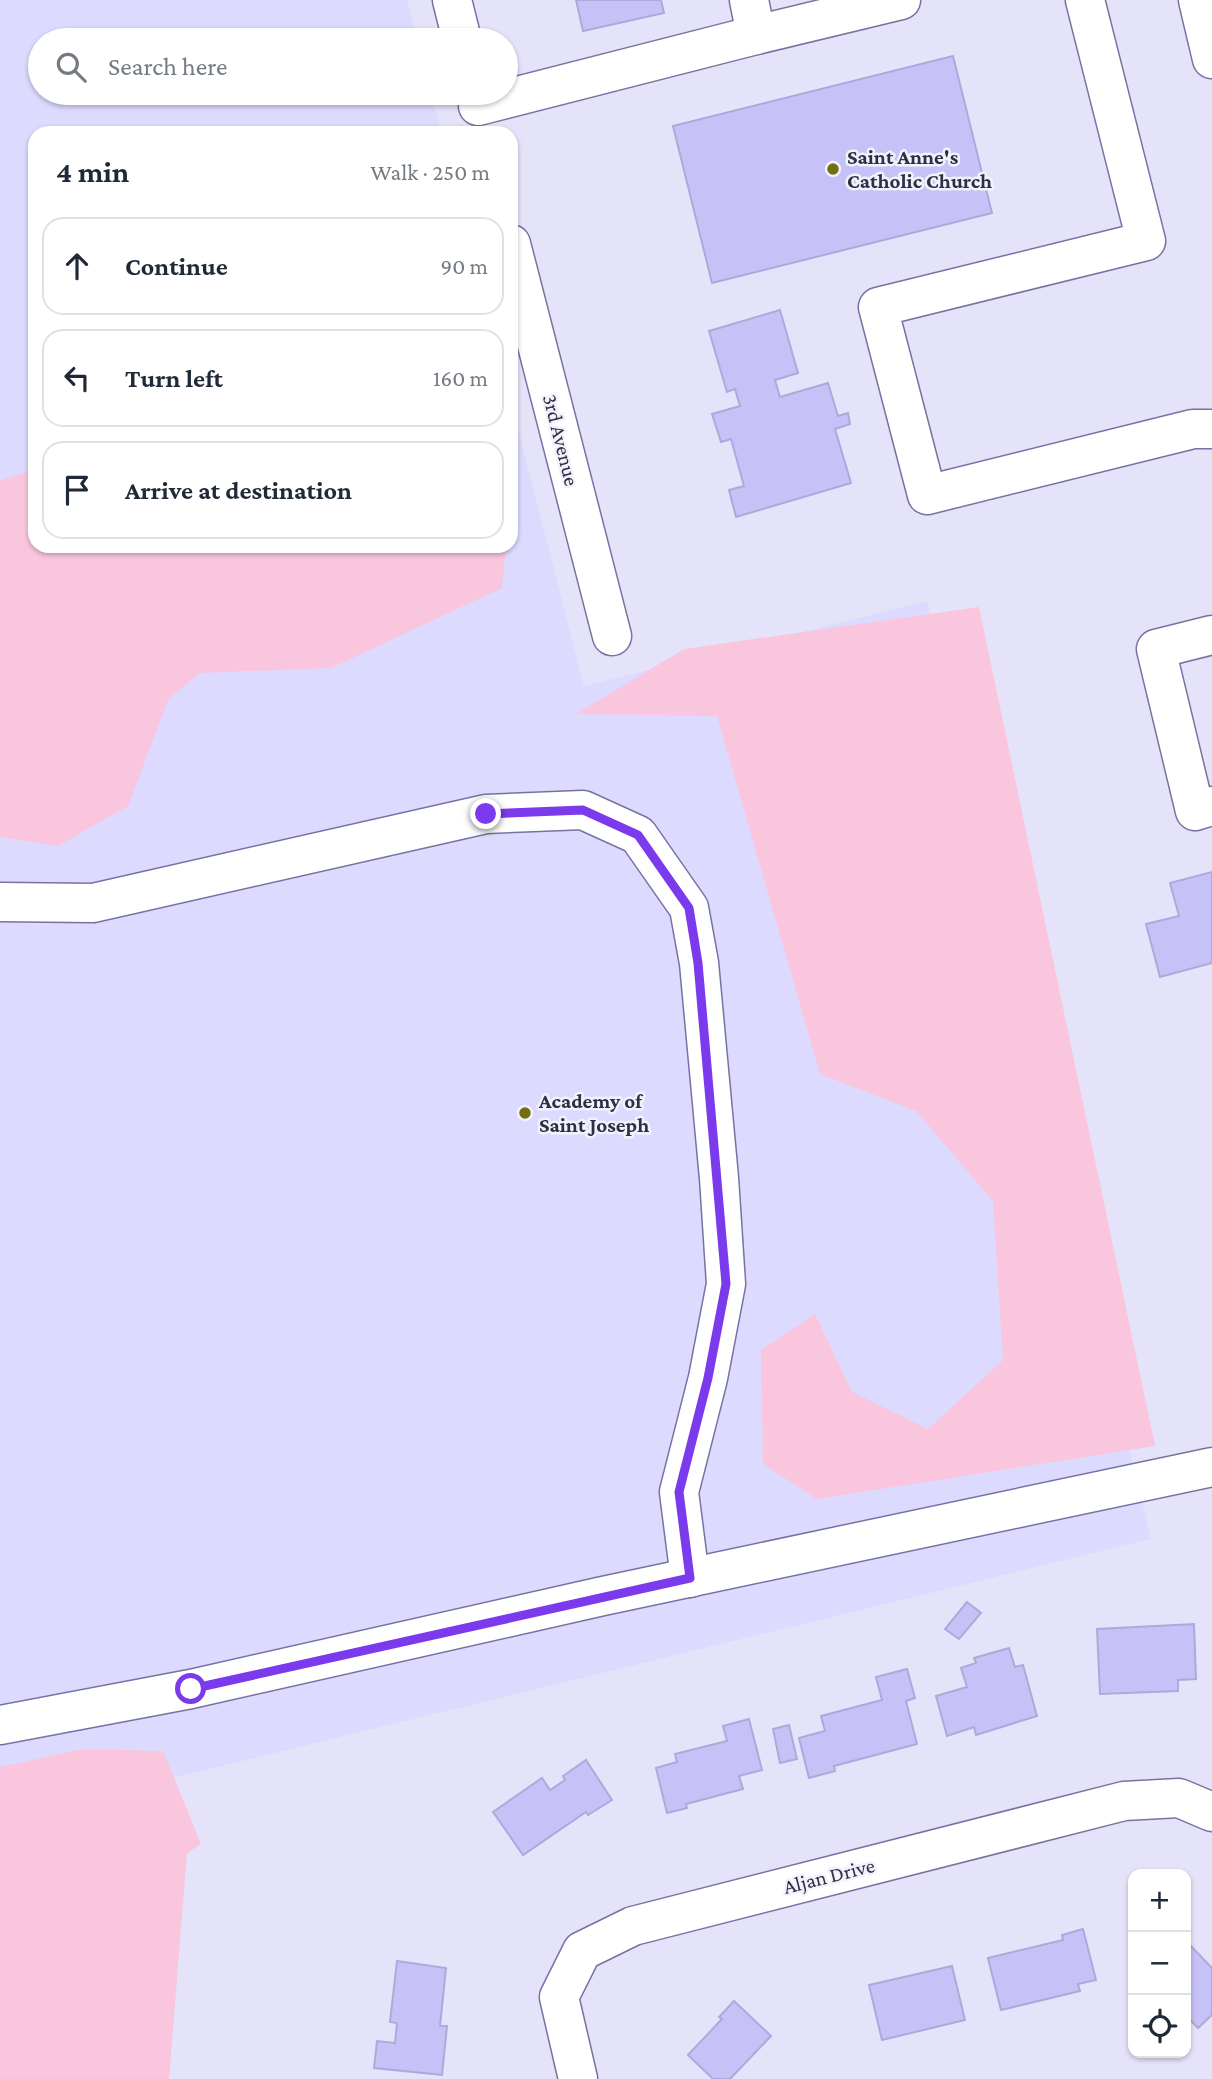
<!DOCTYPE html>
<meta charset="utf-8">
<style>
:root{--surface:#fff;--page:#f6f6f7;--text:#1f2937;--muted:#747a83;--line:#e0e1e3}
body{margin:0;font-family:"Crimson Pro",serif;background:var(--page);color:var(--text)}
.controls{position:absolute;right:21px;bottom:21px;display:grid;overflow:hidden;border-radius:14px;box-shadow:0 2px 5px #0004}
.controls button{width:63px;height:63px;display:grid;place-items:center;padding:0;border:0;border-bottom:2px solid var(--line);background:var(--surface);color:var(--text);font:35px sans-serif}
.stop{position:absolute;width:21px;height:21px;margin:-16px;border:5px solid #7c3aed;border-radius:50%;background:#fff}
.stop.end{background:#7c3aed;border-color:#fff;box-shadow:0 2px 7px #0008}
.list{margin:0;padding:0;list-style:none}
h2{display:flex;justify-content:space-between;align-items:center;height:91px;margin:0;padding:0 28px;font-size:30px}
h2 small{font-size:23px;font-weight:400;color:var(--muted)}
.list li{display:grid;grid-template-columns:46px 1fr auto;gap:21px;align-items:center;box-sizing:border-box;height:98px;margin:0 14px 14px;padding:0 14px;border:2px solid var(--line);border-radius:21px}
.list b{display:block;font-size:26px;white-space:nowrap}
.list em{font-size:23px;font-style:normal;color:var(--muted)}
.icon{flex:none;width:38px;height:38px;fill:none;stroke:currentColor;stroke-width:2;stroke-linecap:round;stroke-linejoin:round}
.map{position:relative;flex:none;width:1212px;height:2079px;overflow:hidden}
.search{position:absolute;background:var(--surface);box-shadow:0 2px 5px #0004;left:28px;top:28px;width:490px;height:77px;display:flex;align-items:center;gap:18px;box-sizing:border-box;padding:0 24px;border-radius:38px;color:var(--muted);font-size:26px}
.panel{position:absolute;background:var(--surface);box-shadow:0 2px 5px #0004;left:28px;top:126px;width:490px;height:427px;border-radius:21px}
.map>svg:first-child{display:block}
.built{fill:#dcdafe}
.green{fill:#f9c6de}
.building{fill:#c6c1f6;stroke:#ada9dc;stroke-width:2}
.lines{fill:none;stroke-linecap:round;stroke-linejoin:round}
.minor-casing{stroke:#7772a2;stroke-width:41}
.minor{stroke:#fff;stroke-width:38}
.route{stroke:#7c3aed;stroke-width:9}
.poi-dot{fill:#706f11;stroke:#f2f2fd;stroke-width:2.5}
.labels{text-anchor:middle;dominant-baseline:central;stroke-width:5;stroke-linejoin:round;paint-order:stroke}
.poi-label{font-size:21px;font-weight:bold;fill:#302e43;stroke:#f2f2fd;text-anchor:start}
.street-label{font-size:21px;fill:#302e43;stroke:#f2f2fd}
</style>
<div class="map">
<svg width="1212" height="2079" viewBox="0 0 1212 2079">
<rect width="100%" height="100%" fill="#e5e3f9"/>
<polygon class="built" points="0,0 407,0 418,40 40,40 40,93 431,93 442,133 35,133 35,546 511,546 511,402 584,686 927,601 1151,1539 0,1820"/>
<g class="green">
<polygon points="35,470 35,546 506,546 502,588 331,668 199,673 168,700 128,806 58,846 0,837 0,480"/>
<polygon points="979,607 1155,1446 817,1499 763,1464 761,1350 815,1314 852,1392 928,1429 1003,1360 993,1201 916,1111 820,1074 717,716 576,714 684,649"/>
<polygon points="82,1749 163,1751 201,1844 187,1853 169,2079 0,2079 0,1767"/>
</g>
<g class="building">
<polygon points="576,0 661,0 664,13 583,31"/>
<polygon points="953,56 992,213 712,283 673,126"/>
<polygon points="780,310 798,373 775,380 780,397 828,383 838,416 848,413 850,424 835,429 851,483 736,517 729,490 744,486 731,439 721,442 712,414 740,406 735,389 727,392 709,331"/>
<polygon points="1212,872 1212,963 1160,977 1146,924 1179,916 1170,883"/>
<polygon points="967,1602 981,1613 959,1639 945,1629"/>
<polygon points="1194,1624 1196,1679 1178,1680 1178,1691 1100,1694 1097,1629"/>
<polygon points="1009,1648 1015,1667 1023,1665 1037,1716 976,1735 974,1727 947,1736 936,1696 967,1687 961,1668 976,1663 974,1658"/>
<polygon points="907,1669 915,1698 906,1701 917,1744 834,1766 835,1771 809,1778 799,1738 825,1731 821,1716 882,1700 876,1677"/>
<polygon points="749,1719 762,1770 739,1776 743,1789 686,1804 687,1808 667,1813 656,1768 677,1762 675,1754 727,1741 723,1726"/>
<polygon points="789,1725 797,1759 780,1763 773,1729"/>
<polygon points="586,1760 612,1800 588,1815 586,1812 523,1855 493,1812 542,1778 550,1790 565,1780 563,1776"/>
<polygon points="1083,1929 1096,1980 1078,1984 1080,1991 1001,2010 988,1958 1063,1940 1062,1935"/>
<polygon points="1186,1941 1212,1968 1212,2015 1198,2028 1186,2015"/>
<polygon points="397,1961 446,1968 440,2026 447,2026 442,2075 374,2068 377,2041 395,2043 397,2023 390,2022"/>
<polygon points="952,1966 965,2020 882,2040 869,1985"/>
<polygon points="734,2001 771,2036 730,2079 713,2079 688,2055 722,2019 719,2017"/>
</g>
<g class="lines">
<g class="minor-casing">
<g id="minor">
<polyline points="452,0 462,40"/>
<polyline points="749,0 756,35 901,0"/>
<polyline points="1085,0 1146,241 878,307 927,495 1193,429 1212,429"/>
<polyline points="1198,0 1212,59"/>
<polyline points="478,106 756,35"/>
<polyline points="511,244 612,636"/>
<polyline points="1212,635 1156,649 1195,811 1212,806"/>
<polyline points="0,902 93,903 486,814 583,810 638,835 689,908 699,963 719,1178 726,1284 708,1378 679,1492 690,1578"/>
<polyline points="0,1725 191,1689 603,1596 1212,1467"/>
<polyline points="578,2079 559,1997 582,1951 633,1926 1124,1801 1179,1798 1212,1812"/>
</g>
</g>
<use href="#minor" class="minor"/>
</g>
<g class="lines">
<polyline class="route" points="191,1689 690,1578 679,1492 708,1378 726,1284 698,963 689,908 638,835 583,810 486,814"/>
</g>
<g class="poi-dot">
<circle cx="833" cy="169" r="7"/>
<circle cx="525" cy="1113" r="7"/>
</g>
<g class="labels">
<g class="poi-label">
<text x="847" y="157">Saint Anne's<tspan x="847" dy="24">Catholic Church</tspan></text>
<text x="539" y="1101">Academy of<tspan x="539" dy="24">Saint Joseph</tspan></text>
</g>
<g class="street-label">
<text transform="translate(561 440) rotate(76)">3rd Avenue</text>
<text transform="translate(829 1876) rotate(-14)">Aljan Drive</text>
</g>
</g>
</svg>
<div class="controls">
<button>+</button>
<button>−</button>
<button><svg class="icon" aria-label="locate" viewBox="0 0 24 24"><circle cx="12" cy="12" r="6"/><path d="M12 2v4M12 18v4M2 12h4M18 12h4"/></svg></button>
</div>
<div class="stop" style="left:191px;top:1689px"></div>
<div class="stop end" style="left:486px;top:814px"></div>
<div class="search"><svg class="icon" aria-label="search" viewBox="0 0 24 24"><circle cx="10" cy="10" r="6"/><path d="M15 15l6 6"/></svg>Search here</div>
<section class="panel">
<h2>4 min<small>Walk · 250 m</small></h2>
<ul class="list">
<li><svg class="icon" aria-label="ahead" viewBox="0 0 24 24"><path d="M12 20V5M6 11l6-6 6 6"/></svg><div><b>Continue</b></div><em>90 m</em></li>
<li><svg class="icon" aria-label="left" viewBox="0 0 24 24"><path d="M17 20v-9H6M10 6l-5 5 5 5"/></svg><div><b>Turn left</b></div><em>160 m</em></li>
<li><svg class="icon" aria-label="arrive" viewBox="0 0 24 24"><path d="M6 21V4h12l-3 4 3 4H6"/></svg><div><b>Arrive at destination</b></div></li>
</ul>
</section>
</div>
